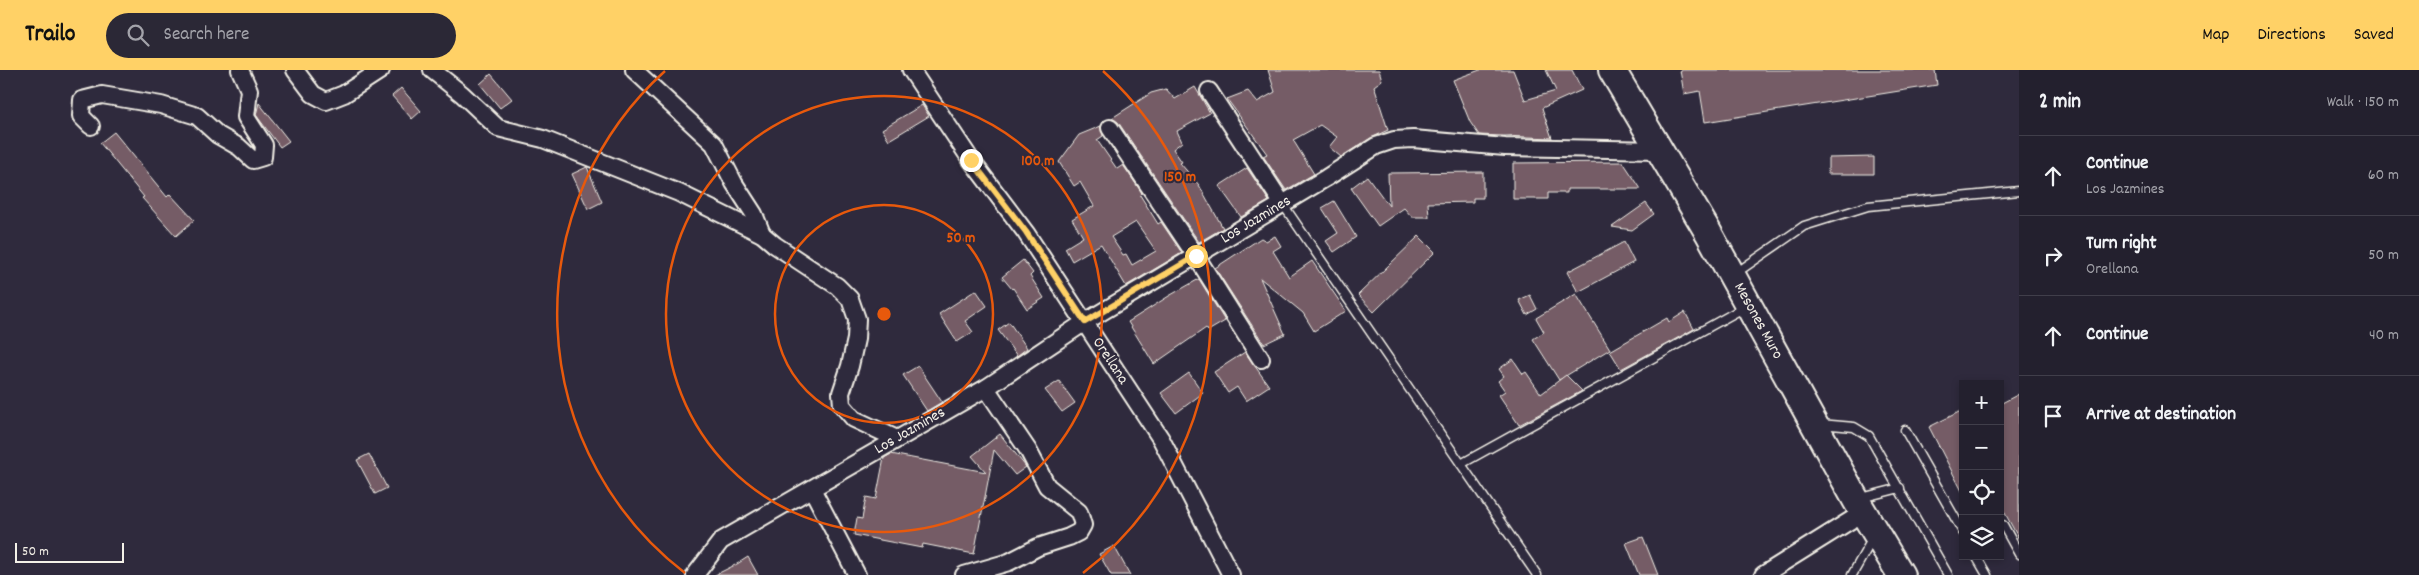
<!DOCTYPE html>
<meta charset="utf-8">
<style>
:root{--surface:#23202e;--page:#2b2836;--text:#f1f3f6;--muted:#a3a3aa;--line:#403e4a;--accent:#ffd166}
body{margin:0;font-family:Dekko,sans-serif;background:var(--page);color:var(--text)}
.controls{position:absolute;right:15px;bottom:15px;display:grid;overflow:hidden;border-radius:0px;box-shadow:0 2px 8px #0003}
.controls button{width:45px;height:45px;display:grid;place-items:center;padding:0;border:0;border-bottom:1px solid var(--line);background:var(--surface);color:var(--text);font:25px sans-serif}
.scale{position:absolute;left:15px;bottom:12px;width:109px;box-sizing:border-box;padding-left:5px;border:2px solid #f4f1e8;border-top:0;font-size:14px;line-height:18px;white-space:nowrap;color:#f4f1e8;-webkit-text-stroke:4px #2f2a3d;paint-order:stroke}
.stop{position:absolute;width:15px;height:15px;margin:-11px;border:4px solid #ffd166;border-radius:50%;background:#fff}
.stop.end{background:#ffd166;border-color:#fff;box-shadow:0 1px 5px #0008}
.list{margin:0;padding:0;list-style:none}
h2{display:flex;justify-content:space-between;align-items:center;height:65px;margin:0;padding:0 20px;font-size:21px}
h2 small{font-size:16px;font-weight:400;color:var(--muted)}
.list li{display:grid;grid-template-columns:32px 1fr auto;gap:15px;align-items:center;box-sizing:border-box;height:80px;padding:0 20px;border-top:1px solid var(--line)}
.list b{display:block;font-size:19px;white-space:nowrap}
.list p{margin:0;font-size:16px;white-space:nowrap;color:var(--muted)}
.list em{font-size:16px;font-style:normal;color:var(--muted)}
.icon{flex:none;width:28px;height:28px;fill:none;stroke:currentColor;stroke-width:2;stroke-linecap:round;stroke-linejoin:round}
.map{position:relative;flex:none;width:2019px;height:505px;overflow:hidden}
header{display:flex;align-items:center;gap:30px;box-sizing:border-box;height:70px;padding:0 25px;background:var(--accent);color:#111}
header strong{font-size:24px}
nav{display:flex;gap:28px;margin-inline-start:auto;font-size:18px}
.search{width:350px;height:45px;background:var(--page);display:flex;align-items:center;gap:12px;box-sizing:border-box;padding:0 18px;border-radius:28px;color:var(--muted);font-size:19px}
main{display:flex}
aside{flex:1;background:var(--surface)}
.map>svg:first-child{display:block}
.building{fill:#745b66;stroke:#f4f1e8;fill-rule:evenodd}
.lines{fill:none;stroke-linecap:round;stroke-linejoin:round}
.service-casing{stroke:#f4f1e8;stroke-width:11}
.minor-casing{stroke:#f4f1e8;stroke-width:20}
.trunk-casing{stroke:#f4f1e8;stroke-width:30}
.service{stroke:#2f2a3d;stroke-width:8}
.minor{stroke:#2f2a3d;stroke-width:16}
.trunk{stroke:#2f2a3d;stroke-width:26}
.route{stroke:#ffd166;stroke-width:6}
.ring{fill:none;stroke:#e8590c;stroke-width:2.5}
.labels{text-anchor:middle;dominant-baseline:central;stroke-width:4;stroke-linejoin:round;paint-order:stroke}
.street-label{font-size:16px;fill:#f4f1e8;stroke:#2f2a3d}
.centre{fill:#e8590c;stroke:#2f2a3d;stroke-width:2.5}
.ring-label{font-size:15px;text-anchor:middle;font-weight:bold;fill:#e8590c;stroke:#2f2a3d;stroke-width:4;stroke-linejoin:round;paint-order:stroke}
</style>
<header>
<strong>Trailo</strong>
<div class="search"><svg class="icon" aria-label="search" viewBox="0 0 24 24"><circle cx="10" cy="10" r="6"/><path d="M15 15l6 6"/></svg>Search here</div>
<nav><a>Map</a><a>Directions</a><a>Saved</a></nav>
</header>
<main>
<div class="map">
<svg width="2019" height="505" viewBox="0 0 2019 505">
<rect width="100%" height="100%" fill="#2f2a3d"/>
<filter id="ink" filterUnits="userSpaceOnUse"><feTurbulence type="fractalNoise" baseFrequency=".02" numOctaves="2"/><feDisplacementMap in="SourceGraphic" scale="10" xChannelSelector="R" yChannelSelector="G"/><feConvolveMatrix kernelMatrix="1 2 1 2 8 2 1 2 1" color-interpolation-filters="sRGB"/></filter>
<g filter="url(#ink)">
<g class="building">
<polygon points="1268,0 1379,0 1382,10 1374,16 1388,60 1371,68 1341,87 1329,77 1337,67 1320,55 1293,70 1314,104 1286,120 1263,86 1267,84 1227,29 1248,21 1257,32 1275,22"/>
<polygon points="1480,0 1513,0 1525,30 1556,21 1546,0 1572,0 1582,20 1542,38 1552,68 1479,65 1470,52 1453,10"/>
<polygon points="1680,0 1935,0 1937,15 1705,52 1700,21 1684,24"/>
<polygon points="491,4 512,29 500,38 480,14"/>
<polygon points="1195,17 1210,43 1177,61 1182,72 1173,79 1182,92 1180,93 1199,115 1223,158 1199,172 1118,52 1112,48 1151,23 1166,19 1175,29"/>
<polygon points="401,18 421,41 412,49 392,26"/>
<polygon points="259,33 289,71 280,77 256,45"/>
<polygon points="922,35 929,46 889,70 882,59"/>
<path d="M1101,56L1103,66L1097,70L1117,99L1123,95L1142,123L1140,125L1158,154L1161,152L1182,183L1126,216L1101,174L1072,191L1065,178L1083,167L1072,149L1094,136L1080,112L1074,116L1059,92L1079,65ZM1136,152L1156,181L1132,195L1126,184L1123,185L1111,167Z"/>
<polygon points="114,62 167,127 170,124 194,150 176,166 142,128 144,127 100,73"/>
<polygon points="1874,87 1874,104 1828,104 1828,88"/>
<polygon points="1623,92 1641,119 1567,119 1567,123 1548,123 1548,129 1513,129 1513,93"/>
<polygon points="587,97 602,132 588,139 572,104"/>
<polygon points="1247,98 1269,131 1241,147 1219,116"/>
<polygon points="1483,102 1483,128 1473,128 1473,132 1428,133 1429,147 1412,147 1404,138 1378,156 1351,118 1367,106 1389,136 1388,103"/>
<polygon points="1334,131 1356,167 1334,182 1326,171 1338,163 1322,138"/>
<polygon points="1646,133 1654,144 1632,160 1612,157"/>
<polygon points="1275,166 1281,176 1273,181 1289,207 1312,191 1346,241 1314,261 1303,243 1260,208 1285,264 1264,274 1215,198 1261,168 1266,171"/>
<polygon points="1419,166 1435,182 1374,242 1358,225"/>
<polygon points="1624,172 1634,192 1578,222 1567,202"/>
<polygon points="1023,190 1033,203 1030,206 1044,228 1027,239 1013,218 1012,219 1002,207"/>
<polygon points="1199,209 1225,251 1208,261 1206,258 1154,294 1128,252 1169,226"/>
<polygon points="976,220 987,236 965,251 973,262 957,272 939,244"/>
<polygon points="1576,224 1610,279 1559,310 1533,269 1544,262 1536,248"/>
<polygon points="1530,225 1537,239 1527,245 1519,230"/>
<polygon points="1685,242 1694,259 1621,299 1610,281 1667,248 1669,252"/>
<polygon points="1009,252 1027,278 1017,286 998,260"/>
<polygon points="1245,282 1269,316 1246,331 1237,317 1228,323 1214,302"/>
<polygon points="1513,289 1523,304 1526,302 1541,324 1566,305 1582,321 1519,355 1499,325 1505,321 1498,311 1504,306 1499,299"/>
<polygon points="918,296 942,332 927,341 903,305"/>
<polygon points="1189,303 1203,323 1176,343 1161,323"/>
<polygon points="1059,311 1075,333 1062,342 1045,320"/>
<polygon points="2019,324 2019,469 2000,434 2000,334"/>
<polygon points="1963,340 1963,423 1929,357"/>
<polygon points="1000,364 1026,397 1015,405 994,380 974,484 923,474 922,478 854,465 857,448 862,449 866,427 876,429 884,388 891,384 986,402 972,386"/>
<polygon points="369,384 387,418 375,424 357,390"/>
<polygon points="1643,467 1658,505 1639,505 1626,473"/>
<polygon points="1114,476 1130,505 1111,505 1099,484"/>
<polygon points="748,487 758,505 715,505 737,494"/>
</g>
<g class="lines">
<g class="service-casing">
<g id="service">
<polyline points="1282,133 1461,394"/>
<polyline points="1736,203 1804,156 1868,136 2019,121"/>
<polyline points="1820,354 1854,357 1869,366 1948,505"/>
<polyline points="1905,360 1963,462"/>
<polyline points="1861,428 1900,418"/>
<polyline points="2000,455 2003,455 2019,484"/>
<polyline points="1976,486 1987,505"/>
<polyline points="1537,505 1461,394 1745,237"/>
<polyline points="1852,505 1873,468"/>
</g>
</g>
<g class="minor-casing">
<g id="minor">
<polyline points="295,0 313,24 326,31 344,24 381,0"/>
<polyline points="432,0 462,24 498,58 543,69 679,123 762,164 775,175 837,216 850,229 857,249 856,269 850,296 841,323 842,335 854,349 897,369"/>
<polyline points="634,0 714,74 734,113 754,144 762,164"/>
<polyline points="911,0 971,90 1026,163 1161,369 1231,505"/>
<polyline points="1209,21 1282,133"/>
<polyline points="91,56 81,46 82,30 102,25 161,35 197,46 218,65 239,77 253,90 263,87 264,75 246,47 249,20 240,0"/>
<polyline points="1110,58 1196,186 1261,289"/>
<polyline points="812,419 857,505"/>
<polyline points="695,505 721,471 986,318 1085,252 1326,108 1376,76 1394,70 1413,69 1505,77 1660,80"/>
<polyline points="964,505 1009,492 1038,477 1069,467 1079,462 1083,455 1079,442 1047,416 1028,380 986,318"/>
<polyline points="1763,505 1864,442"/>
</g>
</g>
<g class="trunk-casing">
<polyline id="trunk" points="1612,0 1708,162 1856,430 1901,505"/>
</g>
<use href="#service" class="service"/>
<use href="#minor" class="minor"/>
<use href="#trunk" class="trunk"/>
</g>
</g>
<g class="lines" filter="url(#ink)">
<polyline class="route" points="971,90 1026,162 1085,252 1196,186"/>
</g>
<g class="ring">
<circle cx="884" cy="244" r="109"/>
<circle cx="884" cy="244" r="218"/>
<path d="M685 503A327 327 0 0 1 665 1M1103 1A327 327 0 0 1 1083 503"/>
</g>
<g class="labels">
<g class="street-label">
<text transform="translate(1256 150) rotate(-31)">Los Jazmines</text>
<text transform="translate(1758 251) rotate(61)">Mesones Muro</text>
<text transform="translate(1110 291) rotate(57)">Orellana</text>
<text transform="translate(910 361) rotate(-30)">Los Jazmines</text>
</g>
</g>
<circle cx="884" cy="244" r="8" class="centre"/>
<g class="ring-label">
<text x="1038" y="95">100 m</text>
<text x="1180" y="111">150 m</text>
<text x="961" y="172">50 m</text>
</g>
</svg>
<div class="controls">
<button>+</button>
<button>−</button>
<button><svg class="icon" aria-label="locate" viewBox="0 0 24 24"><circle cx="12" cy="12" r="6"/><path d="M12 2v4M12 18v4M2 12h4M18 12h4"/></svg></button>
<button><svg class="icon" aria-label="layers" viewBox="0 0 24 24"><path d="M12 4l9 5-9 5-9-5zM3 14l9 5 9-5"/></svg></button>
</div>
<div class="scale">50 m</div>
<div class="stop" style="left:1196px;top:186px"></div>
<div class="stop end" style="left:971px;top:90px"></div>
</div>
<aside>
<h2>2 min<small>Walk · 150 m</small></h2>
<ul class="list">
<li><svg class="icon" aria-label="ahead" viewBox="0 0 24 24"><path d="M12 20V5M6 11l6-6 6 6"/></svg><div><b>Continue</b><p>Los Jazmines</p></div><em>60 m</em></li>
<li><svg class="icon" aria-label="right" viewBox="0 0 24 24"><path d="M7 20v-9h11M14 6l5 5-5 5"/></svg><div><b>Turn right</b><p>Orellana</p></div><em>50 m</em></li>
<li><svg class="icon" aria-label="ahead" viewBox="0 0 24 24"><path d="M12 20V5M6 11l6-6 6 6"/></svg><div><b>Continue</b></div><em>40 m</em></li>
<li><svg class="icon" aria-label="arrive" viewBox="0 0 24 24"><path d="M6 21V4h12l-3 4 3 4H6"/></svg><div><b>Arrive at destination</b></div></li>
</ul>
</aside>
</main>
